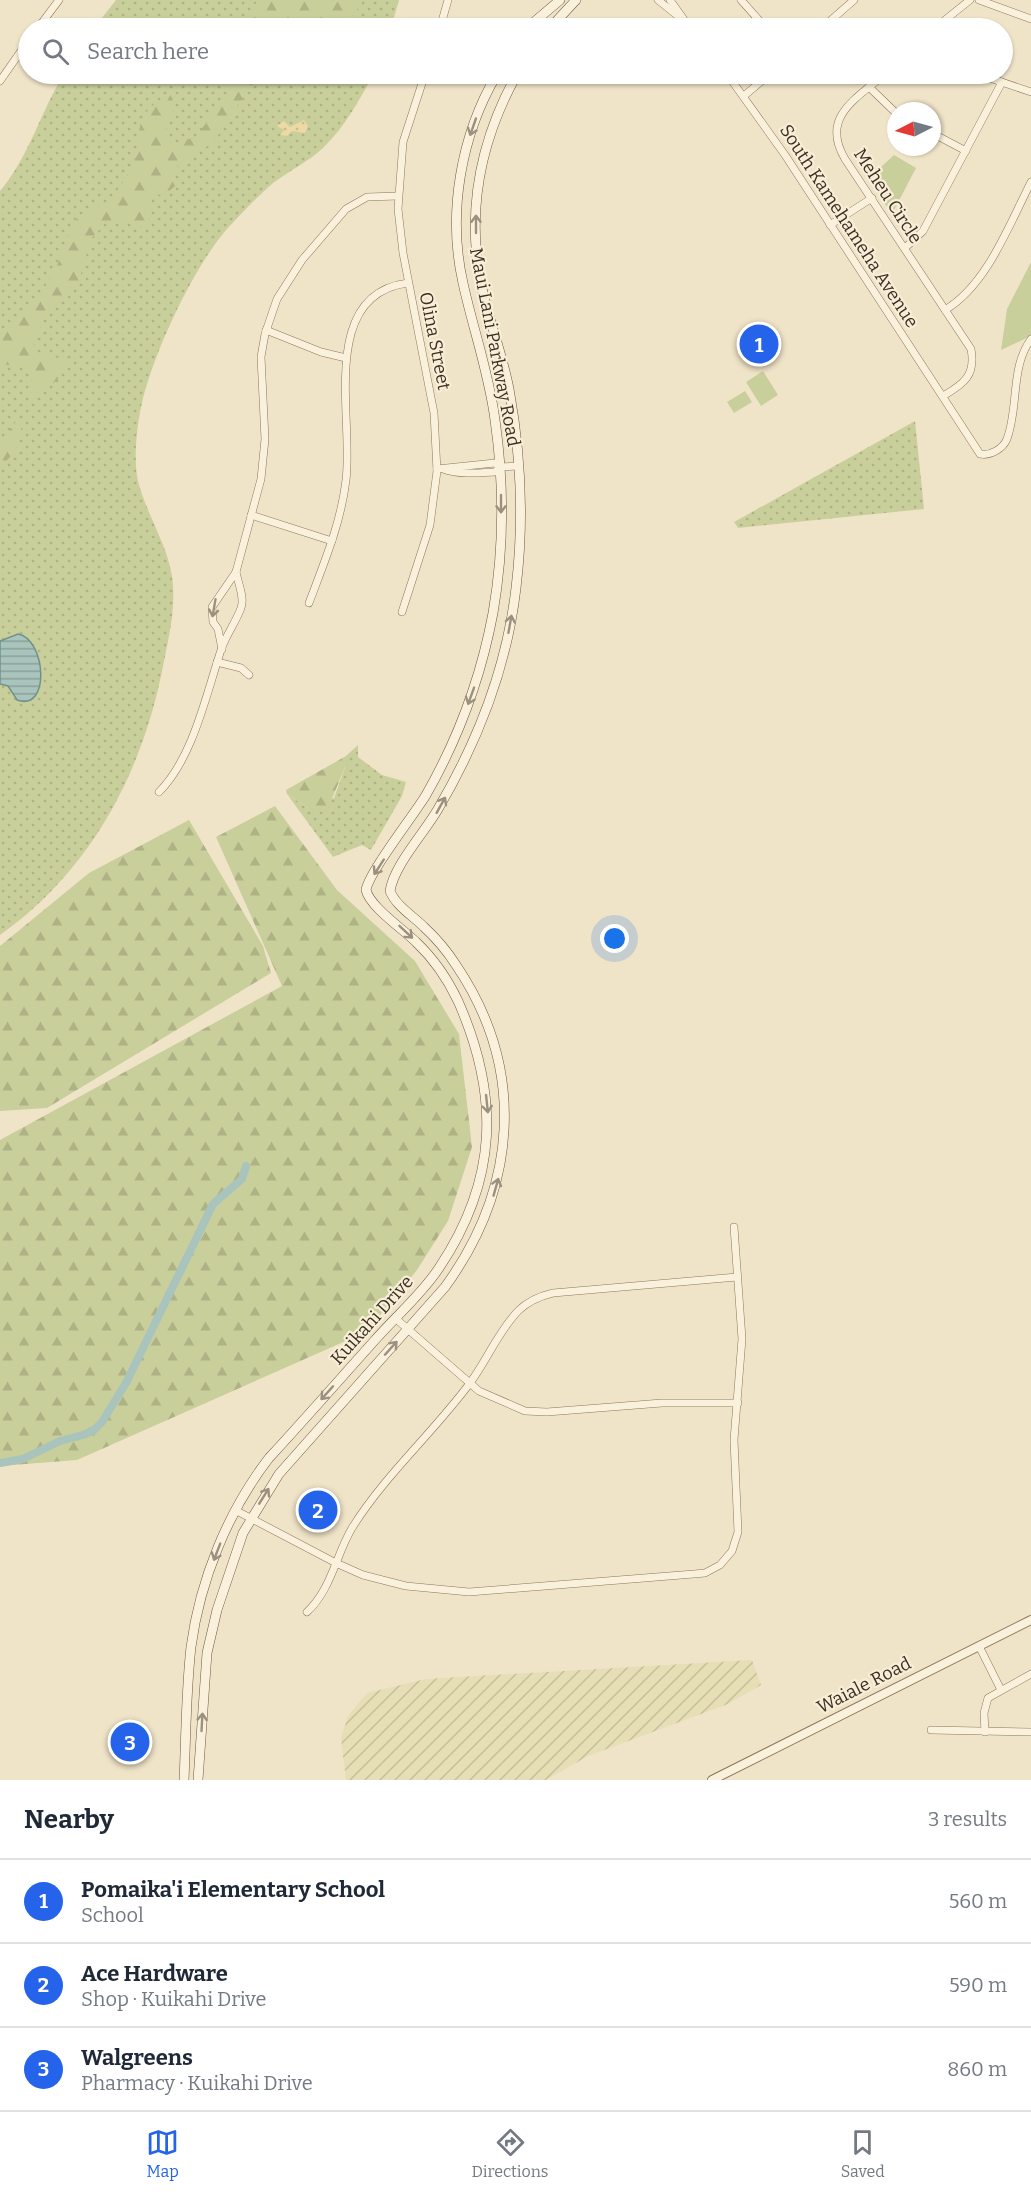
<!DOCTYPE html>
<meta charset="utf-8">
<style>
:root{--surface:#fff;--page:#f6f6f7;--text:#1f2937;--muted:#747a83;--line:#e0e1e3;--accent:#2563eb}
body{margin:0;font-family:Bitter,serif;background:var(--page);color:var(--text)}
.compass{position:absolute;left:887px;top:102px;width:54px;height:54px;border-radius:50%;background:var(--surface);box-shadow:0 2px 4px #0004;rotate:264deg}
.you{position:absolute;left:615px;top:939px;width:21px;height:21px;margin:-15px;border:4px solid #fff;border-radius:50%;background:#1a73e8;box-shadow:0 0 0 9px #1a73e833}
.badge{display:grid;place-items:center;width:39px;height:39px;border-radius:50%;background:var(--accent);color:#fff;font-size:20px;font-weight:700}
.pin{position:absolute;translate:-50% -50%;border:3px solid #fff;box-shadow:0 2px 6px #0006}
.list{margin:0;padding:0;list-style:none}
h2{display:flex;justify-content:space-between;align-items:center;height:78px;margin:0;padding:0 24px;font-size:26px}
h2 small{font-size:20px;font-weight:400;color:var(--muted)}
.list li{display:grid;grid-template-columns:39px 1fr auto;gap:18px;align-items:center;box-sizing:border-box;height:84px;padding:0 24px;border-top:2px solid var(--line)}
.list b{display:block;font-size:22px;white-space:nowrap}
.list p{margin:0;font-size:20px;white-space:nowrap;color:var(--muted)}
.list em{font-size:20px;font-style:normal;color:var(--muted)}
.icon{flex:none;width:33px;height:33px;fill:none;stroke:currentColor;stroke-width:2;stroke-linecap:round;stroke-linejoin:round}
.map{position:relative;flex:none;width:1031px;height:1780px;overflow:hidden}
.search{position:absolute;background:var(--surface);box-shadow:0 2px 4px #0004;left:18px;right:18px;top:18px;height:66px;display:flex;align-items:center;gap:15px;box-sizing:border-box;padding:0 21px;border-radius:33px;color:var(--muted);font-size:22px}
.sheet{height:330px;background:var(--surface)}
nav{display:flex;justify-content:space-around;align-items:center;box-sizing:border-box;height:84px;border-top:2px solid var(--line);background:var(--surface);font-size:16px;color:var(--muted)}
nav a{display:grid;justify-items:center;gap:3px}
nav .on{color:var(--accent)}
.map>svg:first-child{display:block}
.farmland{fill:url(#farmland-furrows)}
.grass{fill:url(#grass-dots)}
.forest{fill:url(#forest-firs)}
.sand{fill:url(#sand-dots)}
.park{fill:#c9cf9b}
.water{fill:url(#water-rules);stroke:#6f938a;stroke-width:1.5}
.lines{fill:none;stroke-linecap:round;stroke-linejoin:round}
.canal{stroke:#a9c4bc;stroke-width:8}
.minor-casing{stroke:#8d765c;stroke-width:8}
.tertiary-casing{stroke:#8d765c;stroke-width:10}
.secondary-casing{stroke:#6f573f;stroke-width:10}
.minor{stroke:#faf1dc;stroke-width:7}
.tertiary{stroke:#faf1dc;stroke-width:8}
.secondary{stroke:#faf1dc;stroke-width:9}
.oneway{stroke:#9c907e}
.labels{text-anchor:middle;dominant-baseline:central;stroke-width:4.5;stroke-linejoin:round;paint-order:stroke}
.street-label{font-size:18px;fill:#3d2e20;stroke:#f7eed8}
</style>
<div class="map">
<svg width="1031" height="1780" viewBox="0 0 1031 1780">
<defs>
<pattern id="farmland-furrows" width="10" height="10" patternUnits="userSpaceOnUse" patternTransform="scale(1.5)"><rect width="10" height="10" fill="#e6deb5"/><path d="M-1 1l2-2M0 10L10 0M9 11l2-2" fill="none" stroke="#c6bf9b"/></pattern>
<pattern id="grass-dots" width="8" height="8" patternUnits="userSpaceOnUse" patternTransform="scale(1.5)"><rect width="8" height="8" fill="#c9cf9b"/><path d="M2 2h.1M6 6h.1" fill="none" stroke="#aeb285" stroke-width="1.8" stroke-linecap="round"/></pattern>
<pattern id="forest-firs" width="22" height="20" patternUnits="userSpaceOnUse" patternTransform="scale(1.5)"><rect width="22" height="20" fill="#c9cf9b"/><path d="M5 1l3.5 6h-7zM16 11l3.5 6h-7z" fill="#aeb285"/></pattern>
<pattern id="sand-dots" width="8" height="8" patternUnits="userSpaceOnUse" patternTransform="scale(1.5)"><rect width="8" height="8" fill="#ecd9a5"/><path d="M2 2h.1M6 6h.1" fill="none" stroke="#cbbb8e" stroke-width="1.8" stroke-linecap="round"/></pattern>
<pattern id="water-rules" width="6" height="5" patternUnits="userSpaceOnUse" patternTransform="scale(1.5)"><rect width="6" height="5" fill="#a9c4bc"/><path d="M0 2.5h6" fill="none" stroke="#8ba098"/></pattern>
</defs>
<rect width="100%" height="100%" fill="#f0e4c8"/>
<polygon class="farmland" points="752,1660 761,1685 728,1704 588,1756 546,1780 346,1780 341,1738 348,1716 367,1693 426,1679"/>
<g class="grass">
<polygon points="116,0 399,0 391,28 94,28"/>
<path d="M64,74H374C359,100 345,127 323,148C308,162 289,171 273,183C257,197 241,214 227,229C196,264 162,337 148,381C139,407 132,454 138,481C146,513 167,544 172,576C176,606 170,632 164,661C144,770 92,870 0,935V191C29,157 41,111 64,74Z"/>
<polygon points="915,421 924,509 738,528 734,522"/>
<polygon points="358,745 358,757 382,775 406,782 402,796 371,850 362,845 333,857 287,794 308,808 334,798 346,765 346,756"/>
</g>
<g class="forest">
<path d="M258,0H364C358,9 351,19 341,24C314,35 273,29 243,28L246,18Z"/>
<path d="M232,74H279L251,85L213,143L185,159L175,168V186L167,193L153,196L148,212V229L129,221H107L91,239L79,280L70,295L46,315L33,342L37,354L69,360C65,377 49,389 32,395V377L20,366L0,364V335C17,313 44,295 56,268C62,255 70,225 81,215C88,209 98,208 106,202C114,196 123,183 128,174C149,137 124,118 170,94L175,105L165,127L174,143L196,137L229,91Z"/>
<path d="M19,417C26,437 15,454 0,467V443Z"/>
<polygon points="346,756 346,765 326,813 308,808 287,794 286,790"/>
<polygon points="275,806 337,890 415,961 459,1034 472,1147 448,1221 417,1270 366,1332 77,1460 0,1466 0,1140 282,986 216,837"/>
<polygon points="189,820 263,946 271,973 47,1108 0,1111 0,946 89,873"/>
</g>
<polygon class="sand" points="304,120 308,126 305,133 292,131 287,136 280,135 284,130 277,126 284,121 290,127"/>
<g class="park">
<polygon points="894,155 916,168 892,214 868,179"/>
<polygon points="1031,262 1031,336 1001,350 1007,309"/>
<polygon points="763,371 778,395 761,406 746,382"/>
<polygon points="745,391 752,402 734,413 727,402"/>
</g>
<path class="water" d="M18,634C46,639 51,712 17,700L8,686L0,684V641Z"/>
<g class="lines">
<polyline class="canal" points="0,1463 23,1459 60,1441 83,1435 94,1430 102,1422 126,1383 213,1204 242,1179 246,1166"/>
<g class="minor-casing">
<g id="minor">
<polyline points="658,0 678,16"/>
<polyline points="670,0 690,28"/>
<polyline points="741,0 766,28"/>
<polyline points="979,0 1031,19"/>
<polyline points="38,28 59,0"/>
<polyline points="440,28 448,0"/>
<polyline points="822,28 854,0"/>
<polyline points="935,28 970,0"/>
<path d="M727,74L785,155L980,454C990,456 1003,449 1007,439C1019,407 1010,368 1031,339"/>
<path d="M885,74C856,99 820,117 845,159L971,349C976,375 964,384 943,396"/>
<polyline points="978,74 1031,92"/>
<polyline points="0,81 28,41"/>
<polyline points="869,87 896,113"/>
<polyline points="745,95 770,74"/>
<polyline points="932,133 966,151"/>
<polyline points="830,225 872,198"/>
<polyline points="905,248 923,231 1002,82"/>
<path d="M945,310C987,285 1009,225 1031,182"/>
<polyline points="266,330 321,352 346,358"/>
<polyline points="437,469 495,463 500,467 519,466"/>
<path d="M443,469C459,475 479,473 495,472L500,467"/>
<polyline points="251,515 332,541"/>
<path d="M309,603C324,563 341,523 346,480C354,419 318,294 408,283"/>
<polyline points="402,612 430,525 437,471 434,413 403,253 398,209 403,142 425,74"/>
<polyline points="222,649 218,629 213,622 212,607 236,572 261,479 265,439 261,357 265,334 277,299 302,260 346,209 367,197 398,196"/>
<polyline points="217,662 241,668 249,675"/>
<path d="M159,792C193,758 206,695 221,650C226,635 236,622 241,608C245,598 238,583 236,572"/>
<polyline points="395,1318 479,1391 525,1411 547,1412 662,1403 738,1403"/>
<polyline points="235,1510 336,1563 363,1575 406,1586 469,1592 694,1574 705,1573 720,1565 732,1551 738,1532 734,1440 742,1339 734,1227"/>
<path d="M307,1612C331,1590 336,1555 352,1528C385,1475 433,1433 470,1383C487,1360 498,1332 518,1311C528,1301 540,1296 553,1293L737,1277"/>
<polyline points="979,1646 1001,1690"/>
<polyline points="931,1730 1031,1732"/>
<polyline points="985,1732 984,1713 988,1698 1031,1674"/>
</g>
</g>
<g class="tertiary-casing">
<polyline id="tertiary" points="712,1780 1031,1620"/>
</g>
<g class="secondary-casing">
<g id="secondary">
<polyline points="527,28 560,0"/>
<polyline points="550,28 576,0"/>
<path d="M184,1780C186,1736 186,1691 191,1647C200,1580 228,1511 269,1458C305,1419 340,1379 375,1340C396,1316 422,1294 439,1268C498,1180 500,1096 458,1001C448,980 433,958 416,942C403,929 370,907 366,890C369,872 414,815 426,795C458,739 481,677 493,613C504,550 504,483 495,420C489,373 473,329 463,283C447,213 461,135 497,74"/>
<path d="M198,1780L207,1653L217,1610L243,1533L279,1474L445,1287C517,1188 527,1070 456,965C447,951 436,938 424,927C413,916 396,906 390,891C394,865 425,832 438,809C478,741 507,666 516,588C524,522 521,454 509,389C502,352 487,316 480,279C467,207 482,137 517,74"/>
</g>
</g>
<use href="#minor" class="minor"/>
<use href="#tertiary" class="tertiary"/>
<use href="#secondary" class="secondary"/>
</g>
<defs><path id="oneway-shaft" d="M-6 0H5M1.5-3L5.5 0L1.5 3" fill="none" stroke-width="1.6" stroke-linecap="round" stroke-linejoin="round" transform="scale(1.5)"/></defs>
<g class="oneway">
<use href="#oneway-shaft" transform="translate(473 127) rotate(109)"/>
<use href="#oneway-shaft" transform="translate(476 224) rotate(-90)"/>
<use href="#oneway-shaft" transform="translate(501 504) rotate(90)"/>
<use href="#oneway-shaft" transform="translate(214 608) rotate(100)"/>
<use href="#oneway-shaft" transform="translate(510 624) rotate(-80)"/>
<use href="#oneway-shaft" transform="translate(471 696) rotate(110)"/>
<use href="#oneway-shaft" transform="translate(441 805) rotate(-61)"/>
<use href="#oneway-shaft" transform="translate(379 867) rotate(123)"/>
<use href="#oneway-shaft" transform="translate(406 932) rotate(43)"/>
<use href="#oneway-shaft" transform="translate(487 1104) rotate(84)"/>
<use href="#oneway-shaft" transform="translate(496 1187) rotate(-74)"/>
<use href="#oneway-shaft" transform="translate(391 1348) rotate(-48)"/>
<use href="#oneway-shaft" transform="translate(327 1393) rotate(132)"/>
<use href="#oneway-shaft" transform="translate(264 1496) rotate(-58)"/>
<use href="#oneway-shaft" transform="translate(217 1552) rotate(111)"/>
<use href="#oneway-shaft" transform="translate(202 1722) rotate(-87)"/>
</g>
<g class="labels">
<g class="street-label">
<text transform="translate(888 196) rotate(57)">Meheu Circle</text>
<text transform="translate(849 226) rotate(57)">South Kamehameha Avenue</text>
<text transform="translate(435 341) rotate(79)">Olina Street</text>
<text transform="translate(495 347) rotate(79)">Maui Lani Parkway Road</text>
<text transform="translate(372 1320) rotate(-48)">Kuikahi Drive</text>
<text transform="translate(864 1685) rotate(-27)">Waiale Road</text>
</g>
</g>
</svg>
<svg class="compass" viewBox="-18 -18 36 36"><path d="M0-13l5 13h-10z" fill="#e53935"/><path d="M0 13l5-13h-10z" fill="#747a83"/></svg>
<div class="you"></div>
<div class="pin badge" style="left:759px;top:344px">1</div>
<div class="pin badge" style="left:318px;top:1510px">2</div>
<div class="pin badge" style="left:130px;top:1742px">3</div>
<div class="search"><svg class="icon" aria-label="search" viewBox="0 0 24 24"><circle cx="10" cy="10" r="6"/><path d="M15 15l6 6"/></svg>Search here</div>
</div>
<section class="sheet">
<h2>Nearby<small>3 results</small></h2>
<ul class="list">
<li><span class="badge">1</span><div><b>Pomaika'i Elementary School</b><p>School</p></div><em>560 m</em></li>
<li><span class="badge">2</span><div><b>Ace Hardware</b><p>Shop · Kuikahi Drive</p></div><em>590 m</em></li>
<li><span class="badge">3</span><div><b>Walgreens</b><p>Pharmacy · Kuikahi Drive</p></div><em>860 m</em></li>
</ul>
</section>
<nav>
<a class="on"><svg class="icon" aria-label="map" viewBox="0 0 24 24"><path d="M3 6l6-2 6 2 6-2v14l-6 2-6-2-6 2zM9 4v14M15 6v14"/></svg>Map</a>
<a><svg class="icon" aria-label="directions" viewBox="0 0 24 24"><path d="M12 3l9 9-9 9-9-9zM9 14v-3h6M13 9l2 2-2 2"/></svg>Directions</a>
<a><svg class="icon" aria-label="saved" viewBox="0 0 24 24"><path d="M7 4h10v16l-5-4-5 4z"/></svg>Saved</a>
</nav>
